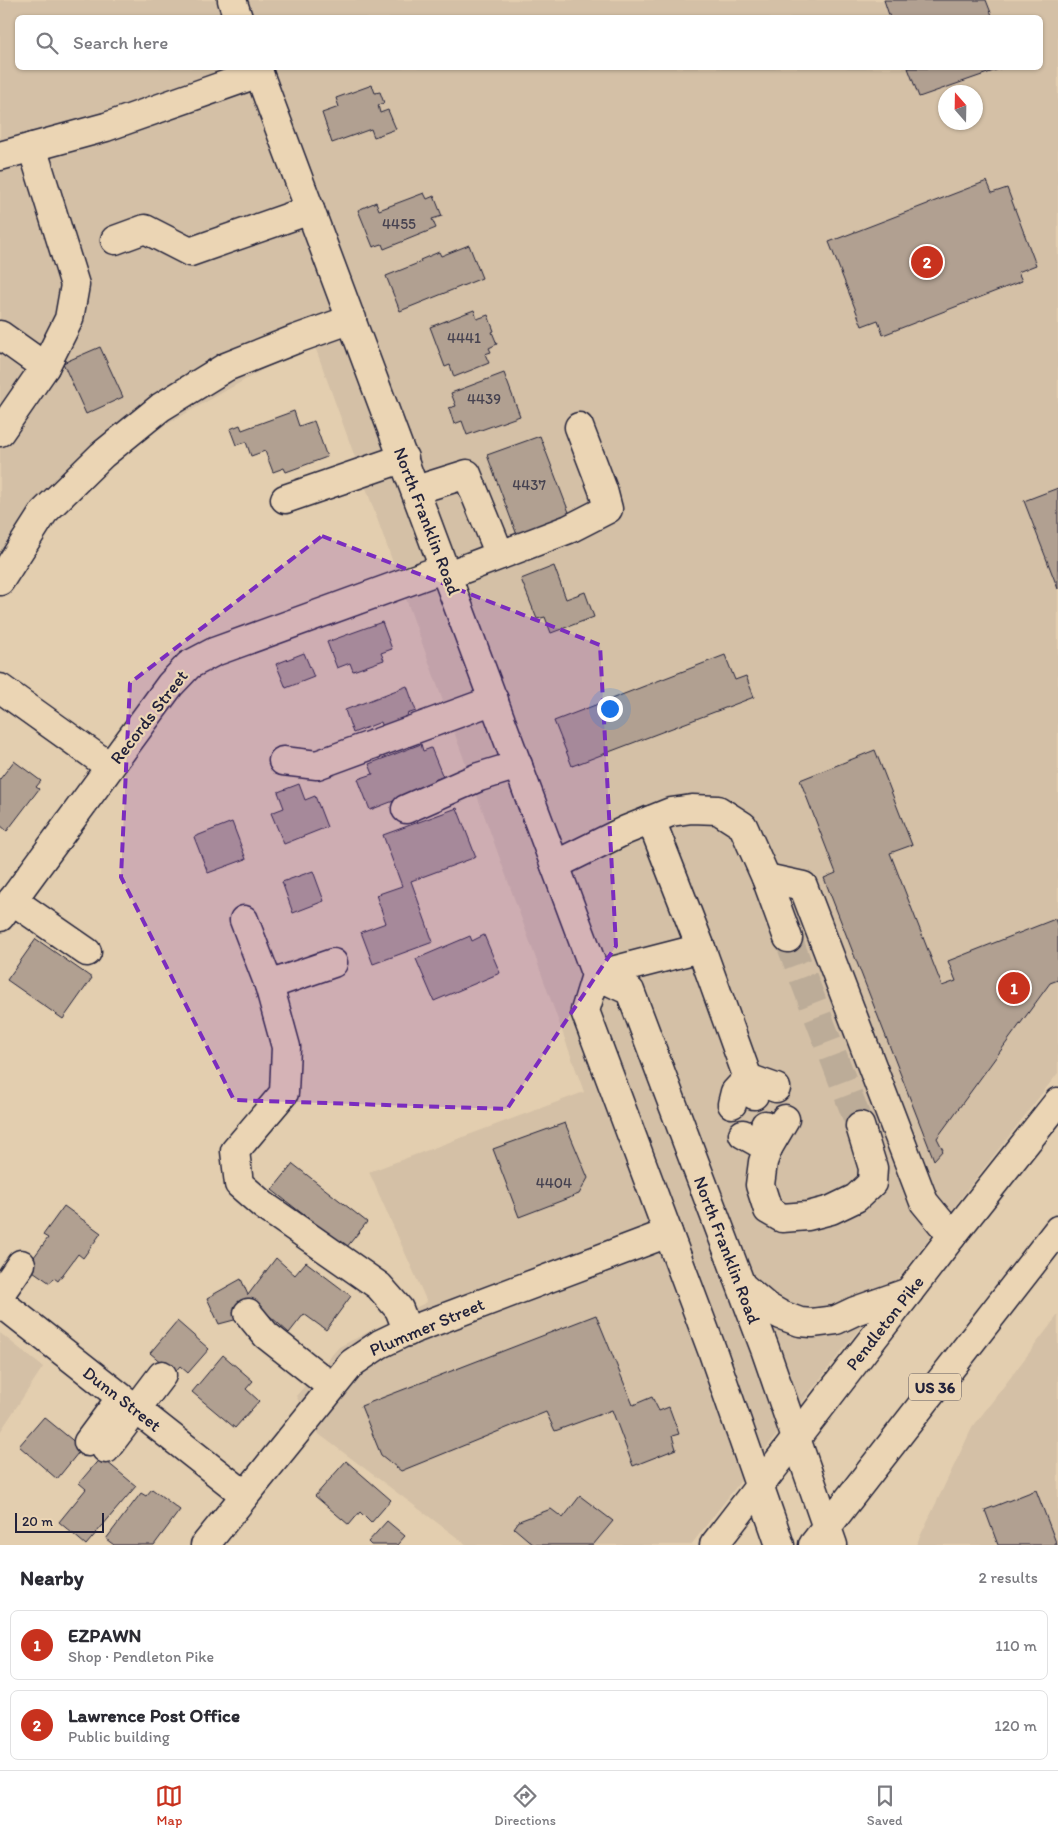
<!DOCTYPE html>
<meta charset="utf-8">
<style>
:root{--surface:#fff;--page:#f7f7f7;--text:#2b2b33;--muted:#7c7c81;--line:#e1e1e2;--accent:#c8321e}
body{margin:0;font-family:Itim,sans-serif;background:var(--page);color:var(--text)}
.compass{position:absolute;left:938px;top:85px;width:45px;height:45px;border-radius:50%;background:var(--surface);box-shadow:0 1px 4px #0004;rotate:340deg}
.scale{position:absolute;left:15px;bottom:12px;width:89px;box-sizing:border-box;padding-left:5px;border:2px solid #22223b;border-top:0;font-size:14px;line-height:18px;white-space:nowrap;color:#22223b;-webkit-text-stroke:4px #ebd5b4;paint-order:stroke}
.you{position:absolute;left:609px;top:708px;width:18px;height:18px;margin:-12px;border:4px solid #fff;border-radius:50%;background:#1a73e8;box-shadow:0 0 0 8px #1a73e833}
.badge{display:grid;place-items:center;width:32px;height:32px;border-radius:50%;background:var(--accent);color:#fff;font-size:16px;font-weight:700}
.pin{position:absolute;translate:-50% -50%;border:2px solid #fff;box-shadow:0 1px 5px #0006}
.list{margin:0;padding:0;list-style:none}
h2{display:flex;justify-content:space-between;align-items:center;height:65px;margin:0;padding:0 20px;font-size:21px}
h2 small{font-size:16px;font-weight:400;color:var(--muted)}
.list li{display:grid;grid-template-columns:32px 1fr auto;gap:15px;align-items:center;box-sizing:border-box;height:70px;margin:0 10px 10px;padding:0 10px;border:1px solid var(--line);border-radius:8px}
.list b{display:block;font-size:19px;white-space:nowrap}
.list p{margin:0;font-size:16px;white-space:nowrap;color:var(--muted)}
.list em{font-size:16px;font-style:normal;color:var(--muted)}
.icon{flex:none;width:28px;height:28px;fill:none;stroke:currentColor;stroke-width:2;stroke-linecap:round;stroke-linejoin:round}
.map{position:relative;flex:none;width:1058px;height:1545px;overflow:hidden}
.search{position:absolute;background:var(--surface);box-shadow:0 1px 4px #0004;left:15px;right:15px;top:15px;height:55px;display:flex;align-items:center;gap:12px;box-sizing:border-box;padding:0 18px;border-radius:8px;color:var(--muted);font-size:19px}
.sheet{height:225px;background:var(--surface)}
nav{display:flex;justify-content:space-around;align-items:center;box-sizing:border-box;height:70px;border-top:1px solid var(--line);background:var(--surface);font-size:14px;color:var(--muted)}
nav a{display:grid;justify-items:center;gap:2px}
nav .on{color:var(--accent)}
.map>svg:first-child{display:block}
.built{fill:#d4c0a6;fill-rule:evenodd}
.building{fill:#b1a091;stroke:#22223b}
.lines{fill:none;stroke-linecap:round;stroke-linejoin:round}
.minor-tunnel{stroke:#bcac98;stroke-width:28;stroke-dasharray:28 14;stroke-linecap:butt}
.minor-casing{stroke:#22223b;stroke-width:31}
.major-casing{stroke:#22223b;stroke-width:31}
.minor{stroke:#ebd5b4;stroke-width:28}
.major{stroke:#ebd5b4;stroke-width:28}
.marked{fill:#7b2cbf;fill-opacity:0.2;stroke:#7b2cbf;stroke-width:4;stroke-dasharray:10 6;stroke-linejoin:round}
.labels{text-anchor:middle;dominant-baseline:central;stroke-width:4.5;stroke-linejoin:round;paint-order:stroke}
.number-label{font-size:15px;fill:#464250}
.shield{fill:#ebd5b4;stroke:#5e585f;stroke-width:1}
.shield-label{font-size:16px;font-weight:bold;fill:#22223b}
.street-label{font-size:18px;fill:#22223b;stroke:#ebd5b4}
</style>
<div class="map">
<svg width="1058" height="1545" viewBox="0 0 1058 1545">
<rect width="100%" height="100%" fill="#e3ceaf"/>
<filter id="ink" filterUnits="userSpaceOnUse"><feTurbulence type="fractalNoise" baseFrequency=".02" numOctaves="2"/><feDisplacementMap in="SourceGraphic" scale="10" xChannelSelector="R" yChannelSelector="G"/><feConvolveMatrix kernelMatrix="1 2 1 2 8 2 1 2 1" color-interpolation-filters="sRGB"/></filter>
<g filter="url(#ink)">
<g class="built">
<path d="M0,0H1058V1073L691,1545H467L316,1432L296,1396L339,1347L427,1302L369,1172L584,1092L313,341L106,459L0,571ZM18,18H1040V68H18ZM946,92H976V122H946Z"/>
<polygon points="1058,1315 1058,1545 916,1545 972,1428"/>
<polygon points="0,1333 43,1367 0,1432"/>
</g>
<g class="building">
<polygon points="884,0 986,0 993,18 890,18"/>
<polygon points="908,68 1002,68 919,97"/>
<polygon points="372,85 375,93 380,92 384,103 378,105 380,113 388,110 396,129 374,137 371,129 332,143 322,113 339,107 336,98"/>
<polygon points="987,181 992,193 1007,188 1036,265 1018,272 1022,281 883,335 878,320 862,326 829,242"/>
<polygon points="424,193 427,199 434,196 442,216 432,219 436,228 384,249 382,244 373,247 358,210 376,202 379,210"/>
<polygon points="469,245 482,278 400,311 386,276 421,262 420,260 439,252 441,256"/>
<polygon points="474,310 477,319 488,315 494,331 492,332 497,344 489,348 491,352 485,354 489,363 454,377 450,365 445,367 430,327"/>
<polygon points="100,347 123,397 86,414 63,363"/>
<polygon points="504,373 520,416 467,435 462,421 454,424 449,408 456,406 451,393"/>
<polygon points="294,411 299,426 314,421 327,457 286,472 284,468 273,472 265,451 251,456 246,442 236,445 230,429 240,425 242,430"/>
<polygon points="540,436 570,515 517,535 487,455"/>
<polygon points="1058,488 1058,589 1024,501"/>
<polygon points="554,566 566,599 585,592 594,617 551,633 545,617 537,619 521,579"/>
<polygon points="382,622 392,649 381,653 384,660 353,671 350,663 337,668 327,642"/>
<polygon points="304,653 314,677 286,688 276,664"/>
<polygon points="725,655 735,680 746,676 754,697 572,766 554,721"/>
<polygon points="407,686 416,711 407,714 410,718 383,727 381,722 353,733 345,710"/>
<polygon points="421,744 423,751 431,748 443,777 434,780 435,785 370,810 358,779 373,774 369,764"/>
<polygon points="875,750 912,845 890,853 942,986 956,981 948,961 1055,919 1058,927 1058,980 1050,983 937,1138 943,1150 934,1160 824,878 836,873 800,780"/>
<polygon points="14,761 41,781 36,787 39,789 7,831 0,825 0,779"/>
<polygon points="299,784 305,800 315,796 327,827 284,844 271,813 284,808 278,792"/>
<polygon points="457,808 476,857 411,881 433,942 373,964 361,932 386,923 376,895 402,886 383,835"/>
<polygon points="232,822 246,859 208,873 194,837"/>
<polygon points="313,871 324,901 293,913 282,882"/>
<polygon points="484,935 500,973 434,1001 416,959 470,936 472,941"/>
<polygon points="36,939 92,978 63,1019 7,980"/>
<polygon points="565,1123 588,1178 579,1194 519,1217 493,1149"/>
<polygon points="293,1164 367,1222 346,1248 272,1190"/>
<polygon points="64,1206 101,1233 83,1258 78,1254 58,1281 54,1278 50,1283 30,1269 31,1261 48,1238 43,1235"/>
<polygon points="276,1258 295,1275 306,1262 351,1296 326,1330 304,1314 289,1333 252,1300 238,1319 219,1324 207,1298 241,1279 248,1295"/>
<polygon points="596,1315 633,1405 652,1397 659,1411 669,1407 679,1434 672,1436 676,1449 633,1466 612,1410 555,1431 546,1412 401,1471 381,1455 361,1406"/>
<polygon points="177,1321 209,1349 188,1373 180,1366 174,1373 150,1353"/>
<polygon points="223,1355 253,1381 246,1389 259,1401 235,1428 192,1392"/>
<polygon points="44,1417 82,1448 57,1479 19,1446"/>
<polygon points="101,1457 136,1486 86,1545 59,1522 86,1489 79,1483"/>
<polygon points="346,1461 391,1500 371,1523 360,1512 349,1525 315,1496"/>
<polygon points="152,1489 180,1510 154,1545 114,1545 106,1539 141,1493 146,1496"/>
<polygon points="1036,1490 1057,1545 998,1545 985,1510"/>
<polygon points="580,1496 613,1521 593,1545 534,1545 514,1528 519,1521 551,1509 563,1518"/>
<polygon points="387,1521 405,1536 397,1545 371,1545 368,1542"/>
</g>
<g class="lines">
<polyline class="minor-tunnel" points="788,938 860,1126"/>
<g class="minor-casing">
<g id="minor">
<polyline points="0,156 106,127 259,73"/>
<polyline points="115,240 145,229 190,252 310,210"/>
<polyline points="0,335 45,367"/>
<polyline points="0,432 45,367 69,319 75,285 32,147"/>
<polyline points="416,490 467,474 500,555"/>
<polyline points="285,499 404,458"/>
<polyline points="448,575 569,529 608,509 603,490 579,427"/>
<polyline points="0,581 44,512 102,455 161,407 226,367 296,339 352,319"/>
<polyline points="0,688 109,766"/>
<polyline points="283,761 317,765 494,700"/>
<polyline points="406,809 479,777 518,765"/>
<polyline points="651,820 701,948 754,1095"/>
<polyline points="555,865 626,830 671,812 692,809 718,810 743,826 766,878 788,938"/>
<polyline points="766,878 803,886 924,1202 952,1236"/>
<polyline points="12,900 87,952"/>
<polyline points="0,917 170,685 189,665 214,652 445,568"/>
<polyline points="244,920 269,985 333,963"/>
<polyline points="596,975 701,948"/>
<polyline points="269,985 286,1047 284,1093 235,1151 239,1184 263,1205 379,1286 399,1309 408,1332"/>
<polyline points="748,1078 776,1088"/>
<polyline points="732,1104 735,1092 748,1078"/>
<polyline points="765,1125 768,1148 763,1162 760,1185 768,1210 782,1218 808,1216 831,1210 856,1198 872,1183 873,1168 860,1126"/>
<polyline points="743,1134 768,1148 785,1119"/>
<polyline points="0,1294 21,1264"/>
<polyline points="0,1302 245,1495"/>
<polyline points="248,1313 266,1335 332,1387"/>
<polyline points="88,1442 114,1407"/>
<polyline points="106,1449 162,1375"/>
<polyline points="205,1545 352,1363 380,1344 401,1334 668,1233"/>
</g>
</g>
<g class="major-casing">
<g id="major">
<polyline points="232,0 238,18"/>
<polyline points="257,68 596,975 585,1011 712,1350 780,1545"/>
<polyline points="596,975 630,991 765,1349 833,1545"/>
<polyline points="742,1286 767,1307 781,1315 800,1322 812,1323 836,1320 855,1311 909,1292"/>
<polyline points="714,1545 952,1236 1058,1102"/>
<polyline points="813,1545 1058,1230"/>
</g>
</g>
<use href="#minor" class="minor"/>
<use href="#major" class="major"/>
</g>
</g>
<path class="marked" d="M322,536L600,645L616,946L507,1109L234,1100L121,877L130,683Z"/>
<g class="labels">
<g class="number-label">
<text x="399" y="224">4455</text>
<text x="464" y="338">4441</text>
<text x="484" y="399">4439</text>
<text x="529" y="485">4437</text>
<text x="554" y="1183">4404</text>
</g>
<rect class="shield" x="909" y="1373.5" width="52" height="27" rx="4"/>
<g class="shield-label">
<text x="935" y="1387">US 36</text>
</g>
<g class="street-label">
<text transform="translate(427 521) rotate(69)">North Franklin Road</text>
<text transform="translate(149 717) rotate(-52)">Records Street</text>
<text transform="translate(727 1250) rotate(69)">North Franklin Road</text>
<text transform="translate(885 1323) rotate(-52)">Pendleton Pike</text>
<text transform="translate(427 1327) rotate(-23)">Plummer Street</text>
<text transform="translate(122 1399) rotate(38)">Dunn Street</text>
</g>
</g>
</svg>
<svg class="compass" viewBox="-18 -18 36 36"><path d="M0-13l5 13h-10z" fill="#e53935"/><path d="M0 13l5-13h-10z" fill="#7c7c81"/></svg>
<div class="scale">20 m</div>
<div class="you"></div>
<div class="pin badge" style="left:1014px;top:988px">1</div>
<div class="pin badge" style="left:927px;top:262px">2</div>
<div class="search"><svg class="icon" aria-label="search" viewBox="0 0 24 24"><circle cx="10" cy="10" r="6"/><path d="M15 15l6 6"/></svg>Search here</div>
</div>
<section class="sheet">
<h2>Nearby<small>2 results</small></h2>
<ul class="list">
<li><span class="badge">1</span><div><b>EZPAWN</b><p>Shop · Pendleton Pike</p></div><em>110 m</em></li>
<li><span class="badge">2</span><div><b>Lawrence Post Office</b><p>Public building</p></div><em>120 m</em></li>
</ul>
</section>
<nav>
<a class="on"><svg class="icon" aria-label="map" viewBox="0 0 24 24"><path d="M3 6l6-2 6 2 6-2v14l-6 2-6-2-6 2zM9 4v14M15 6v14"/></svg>Map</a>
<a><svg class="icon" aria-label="directions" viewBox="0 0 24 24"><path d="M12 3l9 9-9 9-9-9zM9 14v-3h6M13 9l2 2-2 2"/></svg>Directions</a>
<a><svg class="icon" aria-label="saved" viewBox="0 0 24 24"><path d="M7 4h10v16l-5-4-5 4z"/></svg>Saved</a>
</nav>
